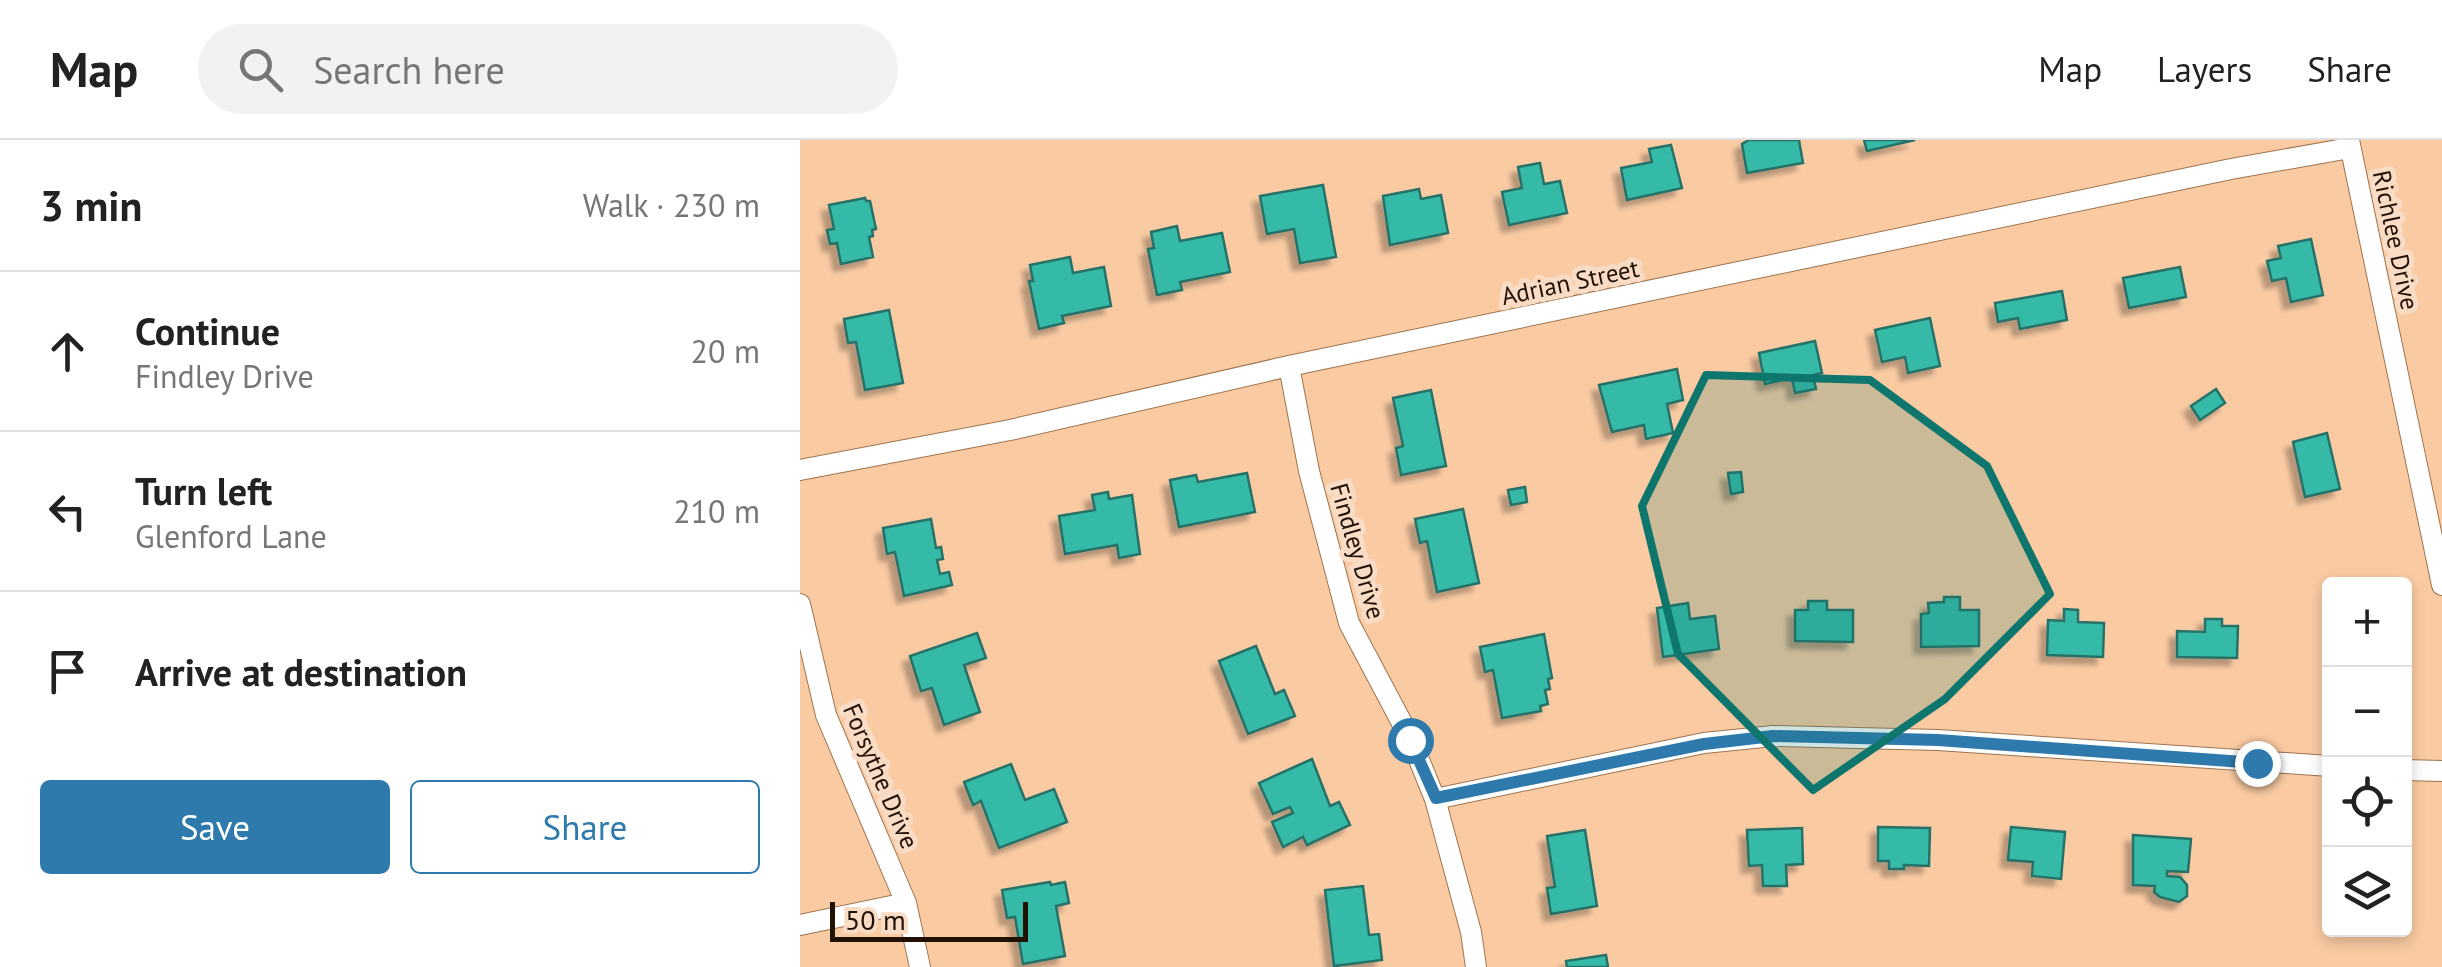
<!DOCTYPE html>
<meta charset="utf-8">
<style>
:root{--surface:#fff;--page:#f2f2f2;--text:#222;--muted:#767676;--line:#e0e0e0;--accent:#2e7aad}
body{margin:0;font-family:"PT Sans",sans-serif;background:var(--page);color:var(--text)}
.controls{position:absolute;right:30px;bottom:30px;display:grid;overflow:hidden;border-radius:10px;box-shadow:0 5px 15px #0003}
.controls button{width:90px;height:90px;display:grid;place-items:center;padding:0;border:0;border-bottom:2px solid var(--line);background:var(--surface);color:var(--text);font:50px sans-serif}
.scale{position:absolute;left:30px;bottom:25px;width:198px;box-sizing:border-box;padding-left:10px;border:5px solid #211103;border-top:0;font-size:28px;line-height:35px;white-space:nowrap;color:#211103;-webkit-text-stroke:8px #f9dcc5;paint-order:stroke}
.stop{position:absolute;width:30px;height:30px;margin:-22px;border:8px solid #2e7aad;border-radius:50%;background:#fff}
.stop.end{background:#2e7aad;border-color:#fff;box-shadow:0 2px 10px #0008}
.list{margin:0;padding:0;list-style:none}
h2{display:flex;justify-content:space-between;align-items:center;height:130px;margin:0;padding:0 40px;font-size:42px}
h2 small{font-size:32px;font-weight:400;color:var(--muted)}
.list li{display:grid;grid-template-columns:65px 1fr auto;gap:30px;align-items:center;box-sizing:border-box;height:160px;padding:0 40px;border-top:2px solid var(--line)}
.list b{display:block;font-size:38px;white-space:nowrap}
.list p{margin:0;font-size:32px;white-space:nowrap;color:var(--muted)}
.list em{font-size:32px;font-style:normal;color:var(--muted)}
.actions{display:flex;gap:20px;padding:30px 40px}
.actions a{flex:1;padding:22px 0;border:2px solid var(--accent);border-radius:10px;text-align:center;font-size:35px;color:var(--accent)}
.actions .main{background:var(--accent);color:#fff}
.icon{flex:none;width:55px;height:55px;fill:none;stroke:currentColor;stroke-width:2;stroke-linecap:round;stroke-linejoin:round}
.map{position:relative;flex:none;width:1642px;height:827px;overflow:hidden}
header{display:flex;align-items:center;gap:60px;box-sizing:border-box;height:140px;padding:0 50px;background:var(--surface);border-bottom:2px solid var(--line)}
header strong{font-size:48px}
nav{display:flex;gap:55px;margin-inline-start:auto;font-size:35px}
.search{width:700px;height:90px;background:var(--page);display:flex;align-items:center;gap:25px;box-sizing:border-box;padding:0 35px;border-radius:55px;color:var(--muted);font-size:38px}
main{display:flex}
aside{flex:1;background:var(--surface)}
.map>svg:first-child{display:block}
.building{fill:#36baa8;stroke:#267167;stroke-width:2.5;filter:url(#shadow)}
.lines{fill:none;stroke-linecap:round;stroke-linejoin:round}
.street-casing{stroke:#9e744e;stroke-width:22}
.street{stroke:#fff;stroke-width:20}
.route{stroke:#2e7aad;stroke-width:12}
.marked{fill:#0f766e;fill-opacity:0.2;stroke:#0f766e;stroke-width:8;stroke-linejoin:round}
.labels{text-anchor:middle;dominant-baseline:central;stroke-width:10;stroke-linejoin:round;paint-order:stroke}
.street-label{font-size:25px;fill:#211103;stroke:#f9dcc5}
</style>
<header>
<strong>Map</strong>
<div class="search"><svg class="icon" aria-label="search" viewBox="0 0 24 24"><circle cx="10" cy="10" r="6"/><path d="M15 15l6 6"/></svg>Search here</div>
<nav><a>Map</a><a>Layers</a><a>Share</a></nav>
</header>
<main>
<aside>
<h2>3 min<small>Walk · 230 m</small></h2>
<ul class="list">
<li><svg class="icon" aria-label="ahead" viewBox="0 0 24 24"><path d="M12 20V5M6 11l6-6 6 6"/></svg><div><b>Continue</b><p>Findley Drive</p></div><em>20 m</em></li>
<li><svg class="icon" aria-label="left" viewBox="0 0 24 24"><path d="M17 20v-9H6M10 6l-5 5 5 5"/></svg><div><b>Turn left</b><p>Glenford Lane</p></div><em>210 m</em></li>
<li><svg class="icon" aria-label="arrive" viewBox="0 0 24 24"><path d="M6 21V4h12l-3 4 3 4H6"/></svg><div><b>Arrive at destination</b></div></li>
</ul>
<div class="actions"><a class="main">Save</a><a>Share</a></div>
</aside>
<div class="map">
<svg width="1642" height="827" viewBox="0 0 1642 827">
<defs>
<filter id="shadow"><feDropShadow dx="-7" dy="7" stdDeviation="2.5" flood-color="#0004"/></filter>
</defs>
<rect width="100%" height="100%" fill="#facba3"/>
<g class="building">
<polygon points="949,0 999,0 1003,23 947,33 942,4"/>
<polygon points="1064,0 1115,0 1067,11"/>
<polygon points="871,5 882,48 827,60 821,28 852,22 849,9"/>
<polygon points="740,23 744,44 760,41 767,73 709,85 702,52 722,48 718,27"/>
<polygon points="523,45 536,117 500,123 494,89 467,94 460,56"/>
<polygon points="619,49 621,59 641,55 648,93 590,105 583,56"/>
<polygon points="65,58 66,61 70,61 76,89 72,90 73,96 69,97 73,117 41,124 37,103 30,104 27,90 34,89 29,65"/>
<polygon points="377,86 380,101 422,93 430,132 380,142 382,150 357,155 348,109 354,108 351,92"/>
<polygon points="1511,99 1523,155 1491,162 1486,138 1472,141 1467,121 1481,118 1478,106"/>
<polygon points="270,117 273,133 304,127 311,166 262,176 264,183 239,189 229,141 233,141 230,125"/>
<polygon points="1380,127 1386,157 1329,168 1323,138"/>
<polygon points="1262,151 1267,180 1220,189 1218,178 1198,182 1195,163"/>
<polygon points="89,170 103,243 65,250 56,202 48,203 44,179"/>
<polygon points="1130,178 1140,226 1108,233 1105,217 1082,222 1075,190"/>
<polygon points="1015,201 1022,233 1013,235 1016,249 995,253 992,238 965,244 959,213"/>
<polygon points="877,229 883,260 867,264 873,293 846,299 844,285 812,292 799,245"/>
<polygon points="1416,249 1425,263 1400,280 1391,266"/>
<polygon points="631,250 646,326 601,335 596,308 603,306 593,258"/>
<polygon points="1527,293 1540,349 1505,357 1493,302"/>
<polygon points="941,332 943,352 931,354 928,333"/>
<polygon points="447,333 455,372 379,387 370,340 396,335 398,342"/>
<polygon points="725,347 727,362 711,365 708,350"/>
<polygon points="308,352 309,359 332,355 340,414 319,418 317,405 265,414 259,376 295,370 292,355"/>
<polygon points="663,369 679,443 637,452 627,401 620,403 615,379"/>
<polygon points="131,379 136,408 141,407 143,419 137,420 140,434 149,432 152,445 104,456 95,412 87,414 83,388"/>
<polygon points="1144,457 1160,457 1160,470 1179,470 1179,506 1121,507 1121,474 1129,473 1128,463 1144,462"/>
<polygon points="1008,461 1027,461 1027,470 1053,470 1053,502 995,501 995,470 1008,470"/>
<polygon points="888,463 890,479 915,476 919,509 863,517 857,468"/>
<polygon points="1264,469 1278,470 1278,482 1304,483 1303,517 1247,515 1248,480 1264,481"/>
<polygon points="1405,479 1422,479 1422,486 1438,486 1437,518 1377,517 1377,491 1405,492"/>
<polygon points="177,493 186,518 164,525 180,572 144,585 132,548 121,551 110,516"/>
<polygon points="744,494 752,538 748,539 750,549 745,550 748,564 740,566 741,571 702,578 693,530 685,532 680,507"/>
<polygon points="456,506 475,554 484,550 495,576 448,594 419,521"/>
<polygon points="512,619 530,666 539,662 550,685 507,705 503,697 483,707 472,682 493,673 490,667 473,674 459,643"/>
<polygon points="211,624 225,660 254,649 267,682 199,708 181,661 173,665 164,642"/>
<polygon points="1078,687 1130,688 1129,726 1104,725 1104,729 1089,729 1089,721 1078,721"/>
<polygon points="1211,687 1265,692 1261,739 1232,736 1233,722 1208,720"/>
<polygon points="1002,688 1003,724 986,725 987,746 963,746 962,725 949,726 947,690"/>
<polygon points="785,690 797,766 751,774 747,748 755,747 747,696"/>
<polygon points="1333,695 1391,699 1388,732 1367,731 1367,736 1380,737 1387,745 1387,756 1379,762 1360,757 1354,752 1355,746 1333,745"/>
<polygon points="250,742 251,745 265,742 269,763 256,766 265,816 223,824 215,777 207,778 202,750"/>
<polygon points="563,746 569,795 579,794 582,820 534,826 525,750"/>
<polygon points="806,815 808,827 767,827 766,821"/>
</g>
<g class="lines">
<g class="street-casing">
<g id="street">
<polyline points="1549,0 1642,445"/>
<polyline points="489,226 509,331 549,483 611,600 635,659 671,792 676,827"/>
<polyline points="0,330 210,290 489,226 1431,29 1550,8"/>
<polyline points="0,464 26,575 106,763 120,827"/>
<polyline points="1604,630 1642,631"/>
<polyline points="635,659 904,603 973,596 1138,600 1530,626"/>
<polyline points="0,785 106,763"/>
</g>
</g>
<use href="#street" class="street"/>
</g>
<g class="lines">
<polyline class="route" points="610,600 636,658 904,604 973,596 1138,600 1457,623"/>
</g>
<path class="marked" d="M906,235L1070,240L1187,326L1250,454L1145,559L1013,650L878,514L842,366Z"/>
<g class="labels">
<g class="street-label">
<text transform="translate(1596 100) rotate(78)">Richlee Drive</text>
<text transform="translate(770 142) rotate(-12)">Adrian Street</text>
<text transform="translate(558 411) rotate(74)">Findley Drive</text>
<text transform="translate(81 636) rotate(67)">Forsythe Drive</text>
</g>
</g>
</svg>
<div class="controls">
<button>+</button>
<button>−</button>
<button><svg class="icon" aria-label="locate" viewBox="0 0 24 24"><circle cx="12" cy="12" r="6"/><path d="M12 2v4M12 18v4M2 12h4M18 12h4"/></svg></button>
<button><svg class="icon" aria-label="layers" viewBox="0 0 24 24"><path d="M12 4l9 5-9 5-9-5zM3 14l9 5 9-5"/></svg></button>
</div>
<div class="scale">50 m</div>
<div class="stop" style="left:610px;top:600px"></div>
<div class="stop end" style="left:1457px;top:623px"></div>
</div>
</main>
